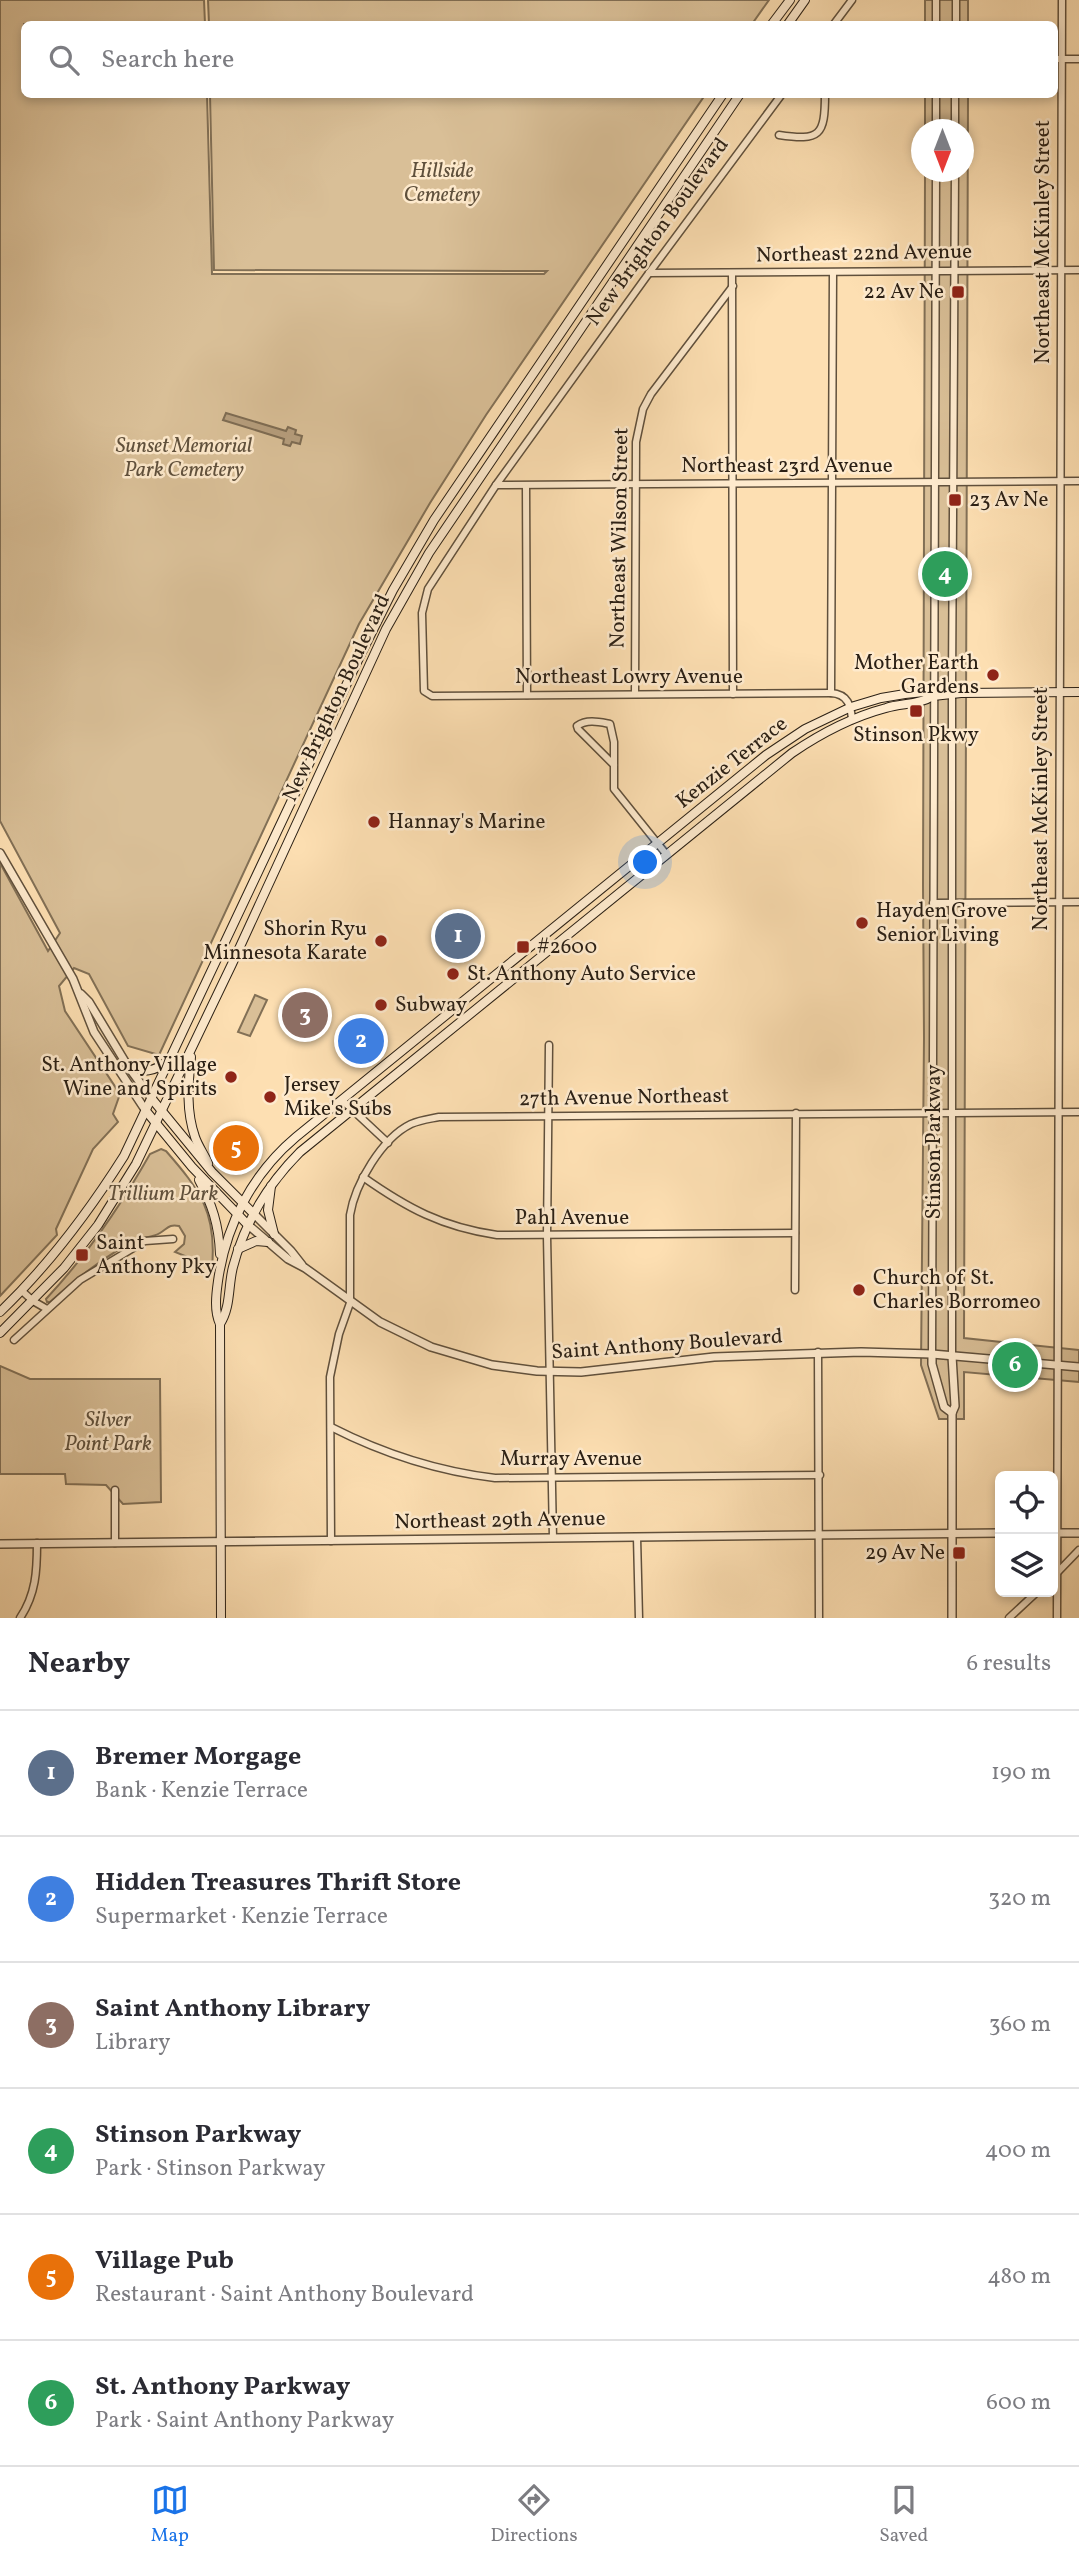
<!DOCTYPE html>
<meta charset="utf-8">
<style>
:root{--surface:#fff;--page:#f7f7f7;--text:#2b2b33;--muted:#7c7c81;--line:#e1e1e2;--accent:#1a73e8}
body{margin:0;font-family:Vollkorn,serif;background:var(--page);color:var(--text)}
.controls{position:absolute;right:21px;bottom:21px;display:grid;overflow:hidden;border-radius:10px;box-shadow:0 4px 10px #0003}
.controls button{width:63px;height:63px;display:grid;place-items:center;padding:0;border:0;border-bottom:2px solid var(--line);background:var(--surface);color:var(--text);font:35px sans-serif}
.compass{position:absolute;left:911px;top:119px;width:63px;height:63px;border-radius:50%;background:var(--surface);box-shadow:0 4px 10px #0003;rotate:180deg}
.you{position:absolute;left:646px;top:863px;width:24px;height:24px;margin:-18px;border:5px solid #fff;border-radius:50%;background:#1a73e8;box-shadow:0 0 0 10px #1a73e833}
.badge{display:grid;place-items:center;width:46px;height:46px;border-radius:50%;background:var(--accent);color:#fff;font-size:23px;font-weight:700}
.pin{position:absolute;translate:-50% -50%;border:4px solid #fff;box-shadow:0 2px 7px #0006}
.list{margin:0;padding:0;list-style:none}
h2{display:flex;justify-content:space-between;align-items:center;height:91px;margin:0;padding:0 28px;font-size:30px}
h2 small{font-size:23px;font-weight:400;color:var(--muted)}
.list li{display:grid;grid-template-columns:46px 1fr auto;gap:21px;align-items:center;box-sizing:border-box;height:126px;padding:0 28px;border-top:2px solid var(--line)}
.list b{display:block;font-size:26px;white-space:nowrap}
.list p{margin:0;font-size:23px;white-space:nowrap;color:var(--muted)}
.list em{font-size:23px;font-style:normal;color:var(--muted)}
.icon{flex:none;width:38px;height:38px;fill:none;stroke:currentColor;stroke-width:2;stroke-linecap:round;stroke-linejoin:round}
.map{position:relative;flex:none;width:1079px;height:1618px;overflow:hidden}
.search{position:absolute;background:var(--surface);box-shadow:0 4px 10px #0003;left:21px;right:21px;top:21px;height:77px;display:flex;align-items:center;gap:18px;box-sizing:border-box;padding:0 24px;border-radius:10px;color:var(--muted);font-size:26px}
.sheet{height:847px;background:var(--surface)}
nav{display:flex;justify-content:space-around;align-items:center;box-sizing:border-box;height:98px;border-top:2px solid var(--line);background:var(--surface);font-size:19px;color:var(--muted)}
nav a{display:grid;justify-items:center;gap:4px}
nav .on{color:var(--accent)}
.map>svg:first-child{display:block}
.green{fill:#d9bf97;stroke:#827056;stroke-width:2}
.water{fill:#b69e7d;stroke:#7e6c53;stroke-width:2}
.lines{fill:none;stroke-linecap:round;stroke-linejoin:round}
.minor-casing{stroke:#60503c;stroke-width:9}
.tertiary-casing{stroke:#60503c;stroke-width:10}
.secondary-casing{stroke:#2b2015;stroke-width:10}
.minor{stroke:#feeacd;stroke-width:6}
.tertiary{stroke:#feeacd;stroke-width:7}
.secondary{stroke:#feeacd;stroke-width:8}
.poi-dot{fill:#8f2418;stroke:#feeacd;stroke-width:2.5}
.labels{text-anchor:middle;dominant-baseline:central;stroke-width:5;stroke-linejoin:round;paint-order:stroke}
.park-label{font-size:21px;font-style:italic;fill:#5f503c;stroke:#feeacd}
.street-label{font-size:21px;fill:#2b2015;stroke:#feeacd}
.poi-label{font-size:21px;fill:#2b2015;stroke:#feeacd;text-anchor:start}
</style>
<div class="map">
<svg width="1079" height="1618" viewBox="0 0 1079 1618">
<rect width="100%" height="100%" fill="#fddfb2"/>
<filter id="stains"><feTurbulence type="fractalNoise" baseFrequency=".00286" numOctaves="4"/><feColorMatrix values="0 0 0 0 .2 0 0 0 0 .09 0 0 0 0 .02 0 0 0 .5 -.17"/></filter>
<radialGradient id="worn" r=".72"><stop offset=".6" stop-color="#630" stop-opacity="0"/><stop offset="1" stop-color="#630" stop-opacity=".3"/></radialGradient>
<g class="green">
<polygon points="0,0 204,0 205,24 24,24 24,94 207,95 212,274 544,274 547,271 214,270 210,95 705,95 486,415 430,503 359,624 159,1055 128,1046 89,974 74,968 59,986 65,1011 120,1094 113,1114 118,1122 93,1149 56,1229 57,1235 0,1296 0,863 48,951 60,933 0,821"/>
<polygon points="208,0 769,0 752,24 209,24"/>
<rect x="925" y="0" width="43" height="24"/>
<polygon points="968,94 964,1338 1079,1350 1079,1382 964,1372 964,1419 939,1419 921,1365 924,1038 923,885 925,172 964,172 964,130 925,129 925,95"/>
<polygon points="255,995 267,1000 250,1036 238,1032"/>
<path d="M161,1149L166,1151C200,1190 217,1213 212,1267L175,1252L184,1244L185,1236L179,1226C169,1224 168,1228 160,1233C154,1237 146,1237 139,1239C110,1252 73,1281 50,1302H47L46,1299C88,1254 120,1207 150,1154Z"/>
<polygon points="0,1366 30,1379 160,1379 161,1502 123,1504 106,1485 66,1484 65,1474 0,1474"/>
</g>
<polygon class="water" points="226,413 286,431 288,427 296,430 295,434 302,436 300,444 292,442 290,446 283,444 284,439 223,420"/>
<g class="lines">
<g class="minor-casing">
<g id="minor">
<polyline points="936,0 936,24"/>
<polyline points="834,24 852,0"/>
<polyline points="956,24 956,0"/>
<polyline points="1054,59 1079,59"/>
<polyline points="782,94 649,273 496,485 428,589 422,613 424,691 432,696 831,693"/>
<polyline points="936,130 936,94"/>
<polyline points="955,130 955,94"/>
<path d="M779,135C820,141 825,136 825,94"/>
<polyline points="649,273 1079,270"/>
<path d="M833,273L831,693C848,694 851,706 852,720"/>
<polyline points="732,274 733,694"/>
<polyline points="496,485 1079,481"/>
<polyline points="526,486 527,695"/>
<polyline points="635,694 636,442 643,409 651,394 733,286"/>
<path d="M614,765L578,729L577,726C587,719 599,722 610,724L614,742V789L666,854"/>
<polyline points="933,903 1079,902"/>
<polyline points="549,1045 547,1236 553,1538"/>
<polyline points="342,1100 388,1143"/>
<path d="M363,1177C407,1208 442,1227 497,1235L795,1233"/>
<polyline points="795,1290 796,1113"/>
<polyline points="22,1291 33,1301 47,1309"/>
<polyline points="14,1340 80,1280 145,1241 173,1239"/>
<polyline points="818,1352 819,1618"/>
<polyline points="932,1354 936,172"/>
<polyline points="952,1356 952,684 955,172"/>
<path d="M331,1427C384,1454 436,1471 495,1478L820,1475"/>
<polyline points="637,1537 639,1618"/>
<path d="M331,1541L330,1377L339,1334L350,1303V1215C355,1184 382,1138 411,1124C420,1120 429,1119 439,1117L1079,1112"/>
<polyline points="115,1543 115,1490"/>
<polyline points="1053,1577 1079,1550"/>
<path d="M20,1618C36,1594 37,1571 37,1543"/>
<polyline points="1009,1618 1037,1592"/>
<polyline points="1057,1618 1062,0"/>
</g>
</g>
<g class="tertiary-casing">
<g id="tertiary">
<polyline points="0,853 73,979 94,1032 146,1111"/>
<polyline points="81,994 89,1002 127,1065 152,1099"/>
<polyline points="253,1213 291,1251 302,1265"/>
<polyline points="247,1224 288,1259 305,1268 380,1322 431,1347 492,1365 537,1371 581,1372 714,1357 861,1352 932,1354 1079,1367"/>
<polyline points="932,1354 932,1364 944,1407 952,1413"/>
<polyline points="952,1356 955,1406 952,1413 952,1618"/>
<polyline points="1053,1533 1079,1533"/>
<polyline points="0,1544 1000,1533"/>
</g>
</g>
<g class="secondary-casing">
<g id="secondary">
<polyline points="772,24 790,0"/>
<polyline points="788,24 805,0"/>
<path d="M191,1057C188,1085 186,1111 195,1137C198,1146 204,1154 208,1163"/>
<path d="M127,1065C144,1074 154,1072 169,1060"/>
<polyline points="152,1099 212,1172 253,1213"/>
<polyline points="146,1111 192,1167 247,1224"/>
<path d="M199,1180C212,1204 219,1225 220,1254"/>
<polyline points="271,1186 268,1210 274,1234"/>
<polyline points="238,1249 256,1241 268,1242"/>
<path d="M0,1312C49,1265 88,1213 124,1156L359,658L393,590L434,520L723,94"/>
<path d="M220,1324C231,1307 228,1286 233,1267C245,1221 267,1185 300,1152L792,753C820,734 852,717 886,708C902,703 919,705 933,696"/>
<polyline points="0,1333 64,1268 98,1225 136,1164 232,964 386,629 429,553 740,94"/>
<path d="M221,1618L220,1324C214,1311 216,1295 218,1281C226,1225 252,1174 296,1137L766,755L805,729L851,707L881,698L905,694L924,692L933,696L961,693L1079,692"/>
</g>
</g>
<use href="#minor" class="minor"/>
<use href="#tertiary" class="tertiary"/>
<use href="#secondary" class="secondary"/>
</g>
<g class="poi-dot">
<rect x="951" y="285" width="14" height="14" rx="3.5"/>
<rect x="948" y="493" width="14" height="14" rx="3.5"/>
<circle cx="993" cy="675" r="7"/>
<rect x="909" y="704" width="14" height="14" rx="3.5"/>
<circle cx="374" cy="822" r="7"/>
<circle cx="862" cy="923" r="7"/>
<circle cx="381" cy="941" r="7"/>
<rect x="516" y="940" width="14" height="14" rx="3.5"/>
<circle cx="453" cy="974" r="7"/>
<circle cx="381" cy="1005" r="7"/>
<circle cx="231" cy="1077" r="7"/>
<circle cx="270" cy="1097" r="7"/>
<rect x="75" y="1248" width="14" height="14" rx="3.5"/>
<circle cx="859" cy="1290" r="7"/>
<rect x="952" y="1546" width="14" height="14" rx="3.5"/>
</g>
<g class="labels">
<g class="park-label">
<text x="442" y="171">Hillside<tspan x="442" dy="24">Cemetery</tspan></text>
<text x="184" y="446">Sunset Memorial<tspan x="184" dy="24">Park Cemetery</tspan></text>
<text x="163" y="1194">Trillium Park</text>
<text x="108" y="1420">Silver<tspan x="108" dy="24">Point Park</tspan></text>
</g>
<g class="street-label">
<text transform="translate(658 232) rotate(-54)">New Brighton Boulevard</text>
<text transform="translate(1043 242) rotate(-90)">Northeast McKinley Street</text>
<text transform="translate(864 254) rotate(-1)">Northeast 22nd Avenue</text>
<text x="787" y="466">Northeast 23rd Avenue</text>
<text transform="translate(620 538) rotate(-89)">Northeast Wilson Street</text>
<text x="629" y="677">Northeast Lowry Avenue</text>
<text transform="translate(337 698) rotate(-65)">New Brighton Boulevard</text>
<text transform="translate(732 763) rotate(-38)">Kenzie Terrace</text>
<text transform="translate(1041 809) rotate(-90)">Northeast McKinley Street</text>
<text transform="translate(624 1098) rotate(-1)">27th Avenue Northeast</text>
<text transform="translate(934 1142) rotate(-90)">Stinson Parkway</text>
<text x="572" y="1218">Pahl Avenue</text>
<text transform="translate(667 1345) rotate(-4)">Saint Anthony Boulevard</text>
<text x="571" y="1459">Murray Avenue</text>
<text transform="translate(500 1521) rotate(-1)">Northeast 29th Avenue</text>
</g>
<g class="poi-label">
<text x="944" y="292" text-anchor="end">22 Av Ne</text>
<text x="969" y="500">23 Av Ne</text>
<text x="979" y="663" text-anchor="end">Mother Earth<tspan x="979" dy="24">Gardens</tspan></text>
<text x="916" y="735" text-anchor="middle">Stinson Pkwy</text>
<text x="388" y="822">Hannay's Marine</text>
<text x="876" y="911">Hayden Grove<tspan x="876" dy="24">Senior Living</tspan></text>
<text x="367" y="929" text-anchor="end">Shorin Ryu<tspan x="367" dy="24">Minnesota Karate</tspan></text>
<text x="537" y="947">#2600</text>
<text x="467" y="974">St. Anthony Auto Service</text>
<text x="395" y="1005">Subway</text>
<text x="217" y="1065" text-anchor="end">St. Anthony Village<tspan x="217" dy="24">Wine and Spirits</tspan></text>
<text x="284" y="1085">Jersey<tspan x="284" dy="24">Mike's Subs</tspan></text>
<text x="96" y="1243">Saint<tspan x="96" dy="24">Anthony Pky</tspan></text>
<text x="873" y="1278">Church of St.<tspan x="873" dy="24">Charles Borromeo</tspan></text>
<text x="945" y="1553" text-anchor="end">29 Av Ne</text>
</g>
</g>
<rect width="100%" height="100%" filter="url(#stains)"/>
<rect width="100%" height="100%" fill="url(#worn)"/>
</svg>
<div class="controls">
<button><svg class="icon" aria-label="locate" viewBox="0 0 24 24"><circle cx="12" cy="12" r="6"/><path d="M12 2v4M12 18v4M2 12h4M18 12h4"/></svg></button>
<button><svg class="icon" aria-label="layers" viewBox="0 0 24 24"><path d="M12 4l9 5-9 5-9-5zM3 14l9 5 9-5"/></svg></button>
</div>
<svg class="compass" viewBox="-18 -18 36 36"><path d="M0-13l5 13h-10z" fill="#e53935"/><path d="M0 13l5-13h-10z" fill="#7c7c81"/></svg>
<div class="you"></div>
<div class="pin badge" style="left:458px;top:936px;background:#5c6f8a">1</div>
<div class="pin badge" style="left:361px;top:1041px;background:#3f7fe0">2</div>
<div class="pin badge" style="left:305px;top:1015px;background:#8d6e63">3</div>
<div class="pin badge" style="left:945px;top:574px;background:#2e9e5b">4</div>
<div class="pin badge" style="left:236px;top:1148px;background:#e8710a">5</div>
<div class="pin badge" style="left:1015px;top:1365px;background:#2e9e5b">6</div>
<div class="search"><svg class="icon" aria-label="search" viewBox="0 0 24 24"><circle cx="10" cy="10" r="6"/><path d="M15 15l6 6"/></svg>Search here</div>
</div>
<section class="sheet">
<h2>Nearby<small>6 results</small></h2>
<ul class="list">
<li><span class="badge" style="background:#5c6f8a">1</span><div><b>Bremer Morgage</b><p>Bank · Kenzie Terrace</p></div><em>190 m</em></li>
<li><span class="badge" style="background:#3f7fe0">2</span><div><b>Hidden Treasures Thrift Store</b><p>Supermarket · Kenzie Terrace</p></div><em>320 m</em></li>
<li><span class="badge" style="background:#8d6e63">3</span><div><b>Saint Anthony Library</b><p>Library</p></div><em>360 m</em></li>
<li><span class="badge" style="background:#2e9e5b">4</span><div><b>Stinson Parkway</b><p>Park · Stinson Parkway</p></div><em>400 m</em></li>
<li><span class="badge" style="background:#e8710a">5</span><div><b>Village Pub</b><p>Restaurant · Saint Anthony Boulevard</p></div><em>480 m</em></li>
<li><span class="badge" style="background:#2e9e5b">6</span><div><b>St. Anthony Parkway</b><p>Park · Saint Anthony Parkway</p></div><em>600 m</em></li>
</ul>
</section>
<nav>
<a class="on"><svg class="icon" aria-label="map" viewBox="0 0 24 24"><path d="M3 6l6-2 6 2 6-2v14l-6 2-6-2-6 2zM9 4v14M15 6v14"/></svg>Map</a>
<a><svg class="icon" aria-label="directions" viewBox="0 0 24 24"><path d="M12 3l9 9-9 9-9-9zM9 14v-3h6M13 9l2 2-2 2"/></svg>Directions</a>
<a><svg class="icon" aria-label="saved" viewBox="0 0 24 24"><path d="M7 4h10v16l-5-4-5 4z"/></svg>Saved</a>
</nav>
